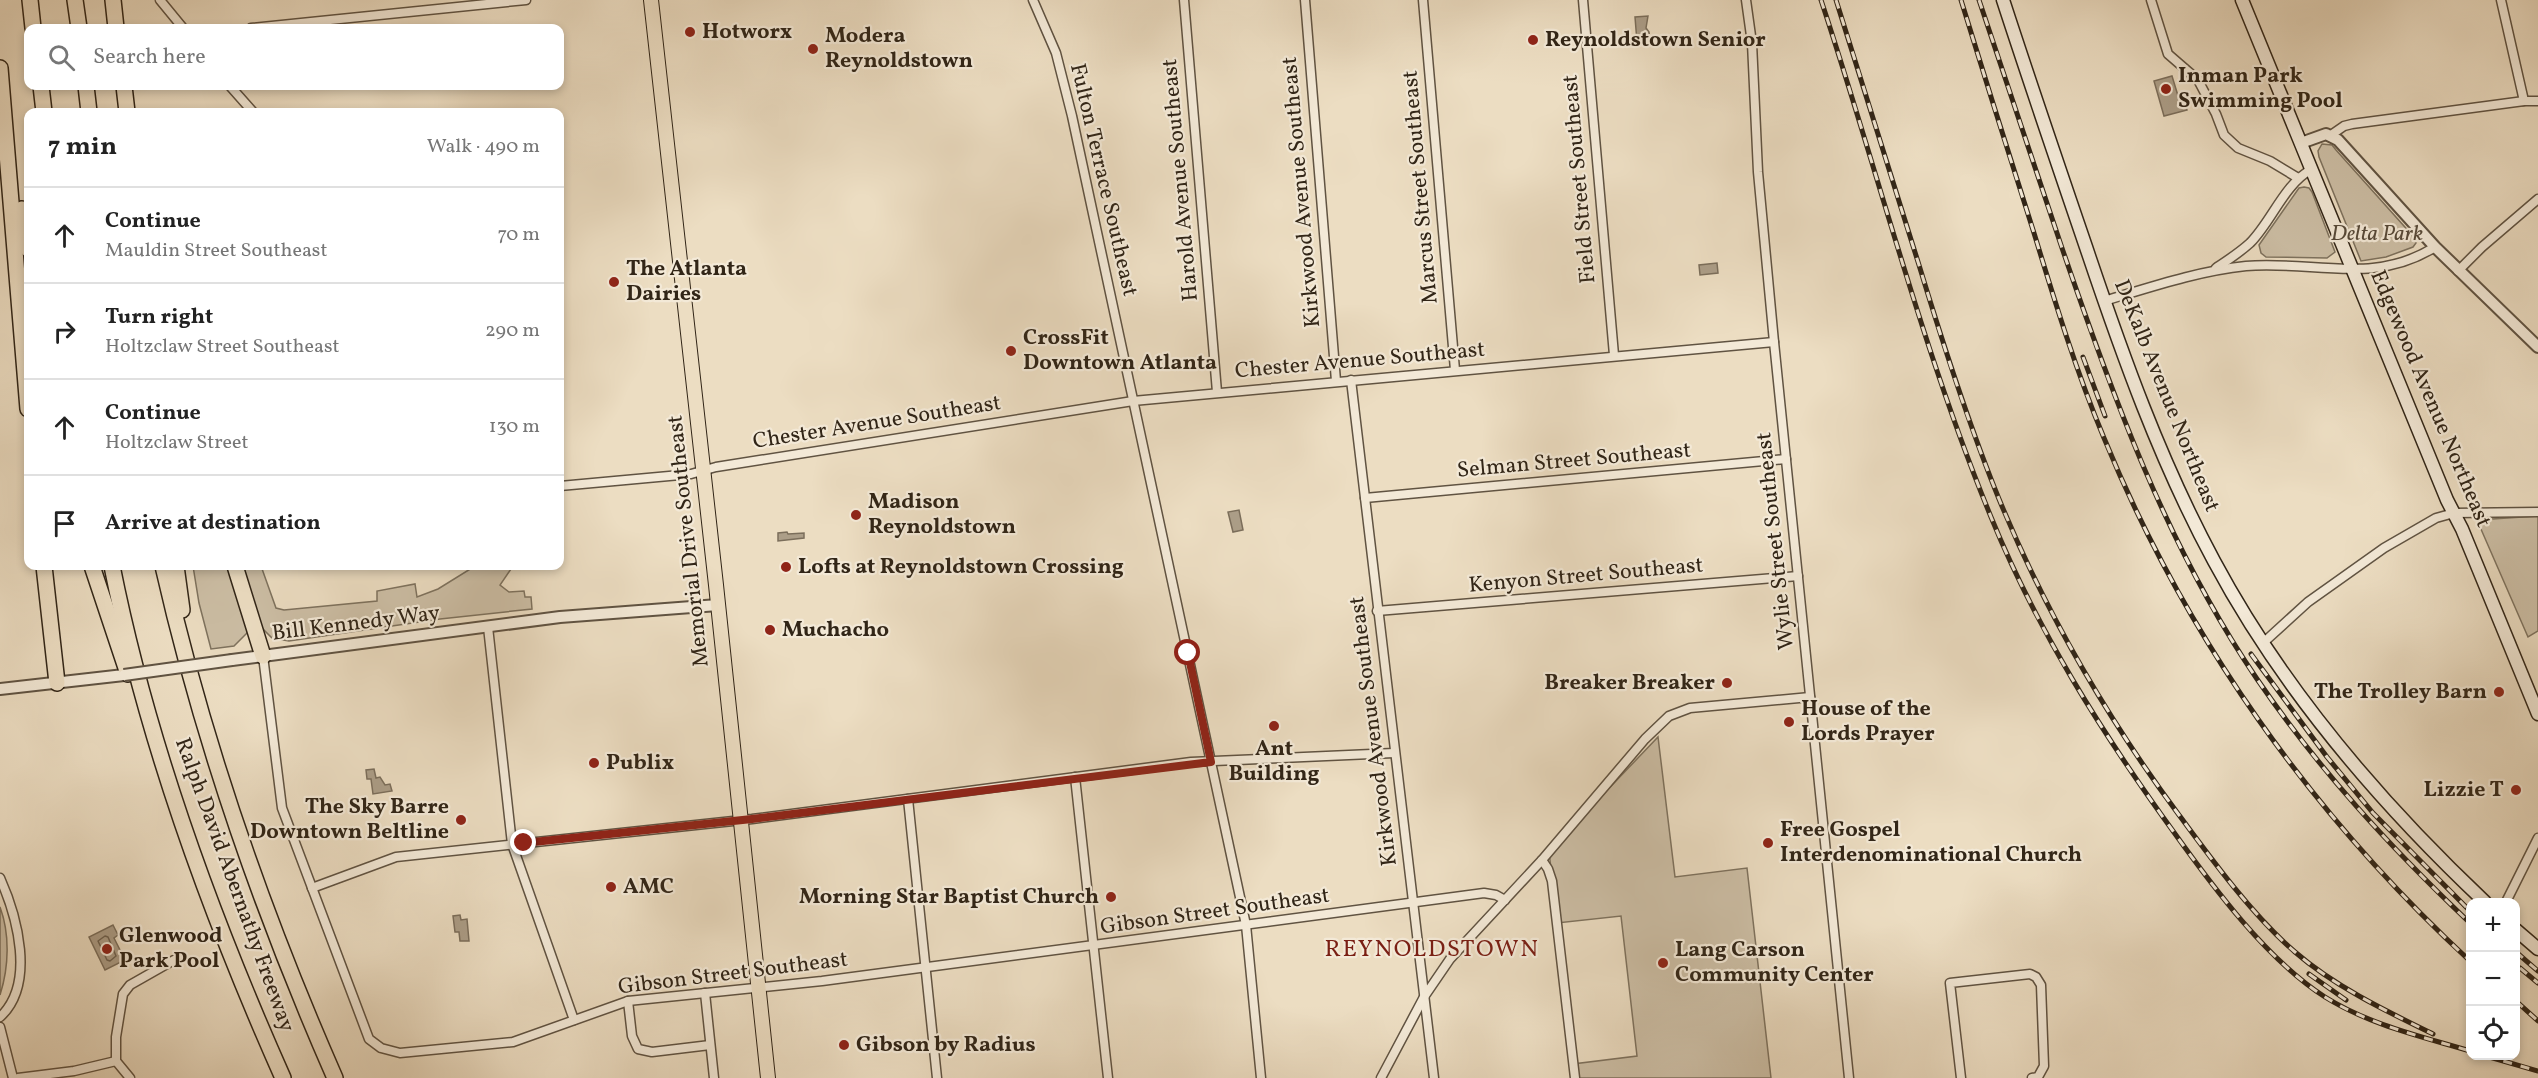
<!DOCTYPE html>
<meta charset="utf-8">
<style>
:root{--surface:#fff;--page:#f6f6f6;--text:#222;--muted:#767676;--line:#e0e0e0}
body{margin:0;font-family:Vollkorn,serif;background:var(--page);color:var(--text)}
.controls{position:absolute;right:18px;bottom:18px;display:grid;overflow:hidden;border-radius:12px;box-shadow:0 3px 9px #0003}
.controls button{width:54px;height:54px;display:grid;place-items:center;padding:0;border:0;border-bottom:2px solid var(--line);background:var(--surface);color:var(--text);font:30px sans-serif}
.stop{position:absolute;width:18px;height:18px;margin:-14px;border:4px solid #8f2418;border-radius:50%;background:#fff}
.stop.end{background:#8f2418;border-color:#fff;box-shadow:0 2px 6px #0008}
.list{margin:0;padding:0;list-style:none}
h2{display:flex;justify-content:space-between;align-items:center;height:78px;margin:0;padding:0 24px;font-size:26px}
h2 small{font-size:20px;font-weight:400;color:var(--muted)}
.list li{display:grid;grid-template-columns:39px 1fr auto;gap:18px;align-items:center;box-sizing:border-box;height:96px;padding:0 24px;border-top:2px solid var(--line)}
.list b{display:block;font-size:22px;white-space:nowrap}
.list p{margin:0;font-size:20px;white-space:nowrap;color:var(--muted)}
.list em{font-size:20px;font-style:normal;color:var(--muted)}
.icon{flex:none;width:33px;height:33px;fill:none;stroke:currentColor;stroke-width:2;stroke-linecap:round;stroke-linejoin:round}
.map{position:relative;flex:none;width:2538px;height:1078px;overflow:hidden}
.search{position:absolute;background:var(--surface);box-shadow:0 3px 9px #0003;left:24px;top:24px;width:540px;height:66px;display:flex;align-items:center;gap:15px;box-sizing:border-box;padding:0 21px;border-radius:12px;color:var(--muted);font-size:22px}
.panel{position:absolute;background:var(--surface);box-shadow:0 3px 9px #0003;left:24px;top:108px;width:540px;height:462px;border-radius:12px}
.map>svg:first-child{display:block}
.green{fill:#ccbea5;stroke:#7e725e;stroke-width:1.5}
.water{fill:#ac9e88;stroke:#7b6e5b;stroke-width:1.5}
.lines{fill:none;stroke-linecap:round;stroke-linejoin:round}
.shore{stroke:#6e6250;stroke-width:1.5}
.minor-casing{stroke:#605342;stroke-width:11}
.tertiary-casing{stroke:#605342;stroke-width:14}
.secondary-casing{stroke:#312517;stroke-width:15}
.primary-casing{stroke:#312517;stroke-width:16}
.motorway-casing{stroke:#312517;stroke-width:18}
.minor{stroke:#f3e9d7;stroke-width:8}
.tertiary{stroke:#f3e9d7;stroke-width:10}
.secondary{stroke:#f3e9d7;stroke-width:12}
.primary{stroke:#ecddc2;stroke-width:14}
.motorway{stroke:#ecddc2;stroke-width:15}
.rail-casing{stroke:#312517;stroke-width:5}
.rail{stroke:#f3e9d7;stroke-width:3;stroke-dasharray:9;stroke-linecap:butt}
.tertiary-bridge-casing{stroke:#605342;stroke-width:14;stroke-linecap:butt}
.tertiary-bridge{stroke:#f3e9d7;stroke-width:10}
.route{stroke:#8f2418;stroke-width:8}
.poi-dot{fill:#8f2418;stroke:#f3e9d7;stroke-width:2}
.labels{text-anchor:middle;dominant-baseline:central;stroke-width:4.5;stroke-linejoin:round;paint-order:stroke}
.poi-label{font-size:22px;font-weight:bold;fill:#312517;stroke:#f3e9d7;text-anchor:start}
.street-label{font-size:22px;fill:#312517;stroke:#f3e9d7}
.park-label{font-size:22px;font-style:italic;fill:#584b3a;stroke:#f3e9d7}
.neighbourhood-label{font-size:24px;letter-spacing:1.5px;fill:#7a1f14;stroke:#f3e9d7}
</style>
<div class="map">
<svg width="2538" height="1078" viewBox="0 0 2538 1078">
<rect width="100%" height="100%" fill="#ecddc2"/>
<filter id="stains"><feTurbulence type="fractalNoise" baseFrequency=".00333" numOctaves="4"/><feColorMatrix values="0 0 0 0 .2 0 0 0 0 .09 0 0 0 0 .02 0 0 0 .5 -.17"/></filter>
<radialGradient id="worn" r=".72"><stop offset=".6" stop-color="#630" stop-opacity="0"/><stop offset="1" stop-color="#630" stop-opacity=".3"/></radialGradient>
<g class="green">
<polygon points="2322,144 2332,145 2336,150 2412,235 2416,243 2413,247 2386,257 2361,261 2319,157 2318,151"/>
<polygon points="2304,187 2309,188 2312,192 2335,252 2327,258 2266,257 2261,253 2259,245 2299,188"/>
<polygon points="2538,516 2538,631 2528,637 2477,520"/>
<polygon points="193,566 228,566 247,621 247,633 234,646 211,649 199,603"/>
<polygon points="241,566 261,566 276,608 284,610 377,601 377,591 415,584 417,597 438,589 475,566 513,566 500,585 509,592 524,591 525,597 531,597 532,609 440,619 289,641 272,638 262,628"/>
<polygon points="1658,737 1675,877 1747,868 1771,1078 1574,1078 1573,1064 1637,1056 1621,916 1557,923 1549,851"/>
<path d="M0,907C10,934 9,967 0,995Z"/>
</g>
<g class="water">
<polygon points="1648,16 1646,28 1649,32 1650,41 1637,42 1635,17"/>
<polygon points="2172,76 2179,99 2183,98 2187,110 2164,116 2154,81"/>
<polygon points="1717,263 1718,273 1700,275 1699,265"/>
<polygon points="1239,510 1243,530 1233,532 1228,512"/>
<polygon points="787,532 788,534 804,533 804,538 778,541 778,533"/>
<polygon points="374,769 376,778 380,777 385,785 390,784 392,791 373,794 371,779 367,779 366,770"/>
<polygon points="460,915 461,920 467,919 469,941 460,941 459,932 455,932 453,916"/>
<polygon points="113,925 118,935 114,938 125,960 105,970 89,937"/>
</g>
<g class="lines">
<polygon class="shore" points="105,936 108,937 116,956 110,961 107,960 98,941"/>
<g class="minor-casing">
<g id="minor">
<polyline points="160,0 183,28"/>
<polyline points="1033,0 1056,53 1072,116 1246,925 1261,1078"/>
<polyline points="1184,0 1217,392"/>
<polyline points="1305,0 1336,381"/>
<polyline points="1423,0 1455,370"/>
<polyline points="1583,0 1614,355"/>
<polyline points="1746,0 1752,43 1758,172 1774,342 1849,1078"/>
<polyline points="2151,0 2168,54 2198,80 2216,114 2224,135 2238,148 2270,161 2298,178"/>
<polyline points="2501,0 2524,101"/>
<polyline points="251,28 526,0"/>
<polyline points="230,86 253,112"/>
<polyline points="2331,135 2344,126 2352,124 2524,101 2538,101"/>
<path d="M2216,268C2228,260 2239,253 2250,243C2272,221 2284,184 2312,169"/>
<polyline points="2458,271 2482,247 2538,199"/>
<path d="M2104,301C2151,287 2198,271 2246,266C2312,260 2373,286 2435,247"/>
<polyline points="1351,380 1434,1078"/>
<polyline points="560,486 691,474 716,467 1133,401 1774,342"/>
<polyline points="1365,498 1786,459"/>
<polyline points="1377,611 1798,576"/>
<polyline points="488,627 512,844 574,1020"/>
<polyline points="2263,643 2308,602 2384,548 2436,518 2454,513 2538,512"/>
<polyline points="263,656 282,808 369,1039 381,1048 400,1053 513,1042 628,1001 822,981 1484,893 1496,895 1505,900"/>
<polyline points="1075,777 1108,1078"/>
<polyline points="908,799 937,1078"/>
<polyline points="1542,860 1548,869 1552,881 1575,1078"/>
<path d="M0,878C17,916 36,984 0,1017"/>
<polyline points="312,888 396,857 752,819 1191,762 1394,753"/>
<polyline points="2506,902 2538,838"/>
<polyline points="705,993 714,1078"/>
<polyline points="628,1001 632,1036 638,1049 652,1052 710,1045"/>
<polyline points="0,1027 13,1078"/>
<polyline points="18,1078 74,1071 116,1061"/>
<polyline points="130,1078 116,1061 116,1037 123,994 130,985 174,960"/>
<polyline points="1381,1078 1424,997 1450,959 1542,860 1645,739 1669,716 1690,708 1810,697"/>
<polyline points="1961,1078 1950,983 2030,974 2036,977 2041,985 2044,1066 2038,1077 2032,1078"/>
</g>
</g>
<g class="tertiary-casing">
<g id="tertiary">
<polyline points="2301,143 2326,134 2338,140 2435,247 2538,347"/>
<polyline points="232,660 560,617 718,605"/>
<polyline points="0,689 124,675"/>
</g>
</g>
<g class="secondary-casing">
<g id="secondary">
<path d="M2003,0C2030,83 2058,165 2086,247C2122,354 2160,461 2214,561C2283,690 2379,802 2485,902"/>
<polyline points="2242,0 2447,500 2462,529 2538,714"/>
<polyline points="2516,930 2538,949"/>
</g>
</g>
<g class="primary-casing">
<polyline id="primary" points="651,0 716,585 768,1078"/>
</g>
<g class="motorway-casing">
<g id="motorway">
<polyline points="30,0 33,28"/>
<polyline points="75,0 79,28"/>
<polyline points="113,0 116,28"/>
<polyline points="0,68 28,409"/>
<polyline points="41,86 44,112"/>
<polyline points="86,86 89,112"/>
<polyline points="124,86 127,112"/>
<polyline points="22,209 28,249"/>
<polyline points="44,566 57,683"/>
<polyline points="92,566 128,674"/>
<path d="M112,566C147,742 210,914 283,1078"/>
<path d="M163,566C203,742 262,912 335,1078"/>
<polyline points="176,566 182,610"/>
<polyline points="235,566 263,656"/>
</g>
</g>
<use href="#minor" class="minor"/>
<use href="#tertiary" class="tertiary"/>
<use href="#secondary" class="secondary"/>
<use href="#primary" class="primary"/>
<use href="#motorway" class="motorway"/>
<g class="rail-casing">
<g id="rail">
<path d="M1821,0C1878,172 1922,349 1991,517C2037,630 2102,733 2173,831C2213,887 2267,960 2325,997C2370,1025 2420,1036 2470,1051"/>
<path d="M1836,0C1864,88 1891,177 1919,265C1943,344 1968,423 1999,499C2045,611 2107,718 2179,815C2212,860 2253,916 2295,952C2334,986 2386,1011 2433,1034"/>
<path d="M1961,0C1985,78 2009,155 2034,233C2055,302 2076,371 2104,438C2186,638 2312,815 2470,961"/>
<path d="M1979,0C2007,83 2034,165 2062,248C2113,397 2167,547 2257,679C2320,771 2389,846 2470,923"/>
<polyline points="2083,357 2105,416"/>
<polyline points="2251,654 2327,757 2373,813 2470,911"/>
<polyline points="2516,952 2538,971"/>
<polyline points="2520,968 2538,983"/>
<polyline points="2309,974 2346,1000"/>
<polyline points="2516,1001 2538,1021"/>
<polyline points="2486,1056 2538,1071"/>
</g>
</g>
<use href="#rail" class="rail"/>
<g class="tertiary-bridge-casing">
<polyline id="tertiary-bridge" points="124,675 232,660"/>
</g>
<use href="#tertiary-bridge" class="tertiary-bridge"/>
</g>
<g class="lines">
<polyline class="route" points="524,843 752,819 1211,762 1188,653"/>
</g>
<g class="poi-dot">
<circle cx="690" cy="32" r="6"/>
<circle cx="1533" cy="40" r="6"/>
<circle cx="813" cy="49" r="6"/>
<circle cx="2166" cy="89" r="6"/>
<circle cx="614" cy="282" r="6"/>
<circle cx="1011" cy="351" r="6"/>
<circle cx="856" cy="515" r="6"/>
<circle cx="786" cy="567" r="6"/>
<circle cx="770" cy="630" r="6"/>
<circle cx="1727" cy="683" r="6"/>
<circle cx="2499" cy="692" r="6"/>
<circle cx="1789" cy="722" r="6"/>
<circle cx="1274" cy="726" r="6"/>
<circle cx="594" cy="763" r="6"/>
<circle cx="2516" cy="790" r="6"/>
<circle cx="461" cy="820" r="6"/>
<circle cx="1768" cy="843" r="6"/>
<circle cx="611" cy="887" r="6"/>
<circle cx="1111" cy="897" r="6"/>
<circle cx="107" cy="949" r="6"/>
<circle cx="1663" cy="963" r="6"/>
<circle cx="844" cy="1045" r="6"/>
</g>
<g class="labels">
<g class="poi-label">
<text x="702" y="32">Hotworx</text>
<text x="825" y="36">Modera<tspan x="825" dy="25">Reynoldstown</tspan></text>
<text x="1545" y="40">Reynoldstown Senior</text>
<text x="2178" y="76">Inman Park<tspan x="2178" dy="25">Swimming Pool</tspan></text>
<text x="626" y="269">The Atlanta<tspan x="626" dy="25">Dairies</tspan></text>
<text x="1023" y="338">CrossFit<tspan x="1023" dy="25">Downtown Atlanta</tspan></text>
<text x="868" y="502">Madison<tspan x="868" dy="25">Reynoldstown</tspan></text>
<text x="798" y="567">Lofts at Reynoldstown Crossing</text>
<text x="782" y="630">Muchacho</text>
<text x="1715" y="683" text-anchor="end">Breaker Breaker</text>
<text x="2487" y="692" text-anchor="end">The Trolley Barn</text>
<text x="1801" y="709">House of the<tspan x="1801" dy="25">Lords Prayer</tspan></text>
<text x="1274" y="749" text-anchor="middle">Ant<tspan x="1274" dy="25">Building</tspan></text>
<text x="606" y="763">Publix</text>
<text x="2504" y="790" text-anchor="end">Lizzie T</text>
<text x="449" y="807" text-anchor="end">The Sky Barre<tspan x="449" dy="25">Downtown Beltline</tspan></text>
<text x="1780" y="830">Free Gospel<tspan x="1780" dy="25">Interdenominational Church</tspan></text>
<text x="623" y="887">AMC</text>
<text x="1099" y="897" text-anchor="end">Morning Star Baptist Church</text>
<text x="119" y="936">Glenwood<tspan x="119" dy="25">Park Pool</tspan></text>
<text x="1675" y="950">Lang Carson<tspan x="1675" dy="25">Community Center</tspan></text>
<text x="856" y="1045">Gibson by Radius</text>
</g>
<g class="street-label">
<text transform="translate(1580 179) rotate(-95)">Field Street Southeast</text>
<text transform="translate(1103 180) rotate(77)">Fulton Terrace Southeast</text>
<text transform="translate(1181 180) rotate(-95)">Harold Avenue Southeast</text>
<text transform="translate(1421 187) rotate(-95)">Marcus Street Southeast</text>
<text transform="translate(1302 192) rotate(-95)">Kirkwood Avenue Southeast</text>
<text transform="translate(1360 361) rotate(-5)">Chester Avenue Southeast</text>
<text transform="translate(2166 396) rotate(68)">DeKalb Avenue Northeast</text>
<text transform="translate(2430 399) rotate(67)">Edgewood Avenue Northeast</text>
<text transform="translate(877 423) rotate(-9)">Chester Avenue Southeast</text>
<text transform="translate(1574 461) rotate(-5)">Selman Street Southeast</text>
<text transform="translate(689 541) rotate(-96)">Memorial Drive Southeast</text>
<text transform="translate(1776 541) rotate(-96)">Wylie Street Southeast</text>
<text transform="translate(1586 576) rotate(-5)">Kenyon Street Southeast</text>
<text transform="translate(356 624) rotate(-7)">Bill Kennedy Way</text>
<text transform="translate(1374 731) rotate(-97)">Kirkwood Avenue Southeast</text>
<text transform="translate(234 885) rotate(70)">Ralph David Abernathy Freeway</text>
<text transform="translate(1215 912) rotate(-8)">Gibson Street Southeast</text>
<text transform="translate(733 974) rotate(-7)">Gibson Street Southeast</text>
</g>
<g class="park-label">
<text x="2377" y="234">Delta Park</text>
</g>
<g class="neighbourhood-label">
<text x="1432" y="950">REYNOLDSTOWN</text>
</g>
</g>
<rect width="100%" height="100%" filter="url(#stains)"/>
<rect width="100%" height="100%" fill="url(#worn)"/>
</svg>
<div class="controls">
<button>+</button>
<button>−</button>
<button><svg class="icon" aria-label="locate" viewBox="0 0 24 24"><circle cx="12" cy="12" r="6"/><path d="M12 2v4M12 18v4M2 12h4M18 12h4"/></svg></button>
</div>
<div class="stop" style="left:1188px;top:653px"></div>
<div class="stop end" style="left:524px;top:843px"></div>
<div class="search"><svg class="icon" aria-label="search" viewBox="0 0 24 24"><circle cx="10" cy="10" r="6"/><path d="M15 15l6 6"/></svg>Search here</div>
<section class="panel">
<h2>7 min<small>Walk · 490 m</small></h2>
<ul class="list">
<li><svg class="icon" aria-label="ahead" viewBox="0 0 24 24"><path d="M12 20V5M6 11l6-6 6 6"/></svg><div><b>Continue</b><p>Mauldin Street Southeast</p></div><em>70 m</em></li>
<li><svg class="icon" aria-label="right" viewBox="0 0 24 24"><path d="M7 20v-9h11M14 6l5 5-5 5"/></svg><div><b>Turn right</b><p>Holtzclaw Street Southeast</p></div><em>290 m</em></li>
<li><svg class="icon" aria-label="ahead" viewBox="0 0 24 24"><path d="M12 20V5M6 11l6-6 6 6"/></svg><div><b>Continue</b><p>Holtzclaw Street</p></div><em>130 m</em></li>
<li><svg class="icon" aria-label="arrive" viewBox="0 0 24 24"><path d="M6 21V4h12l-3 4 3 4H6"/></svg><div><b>Arrive at destination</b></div></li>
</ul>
</section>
</div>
